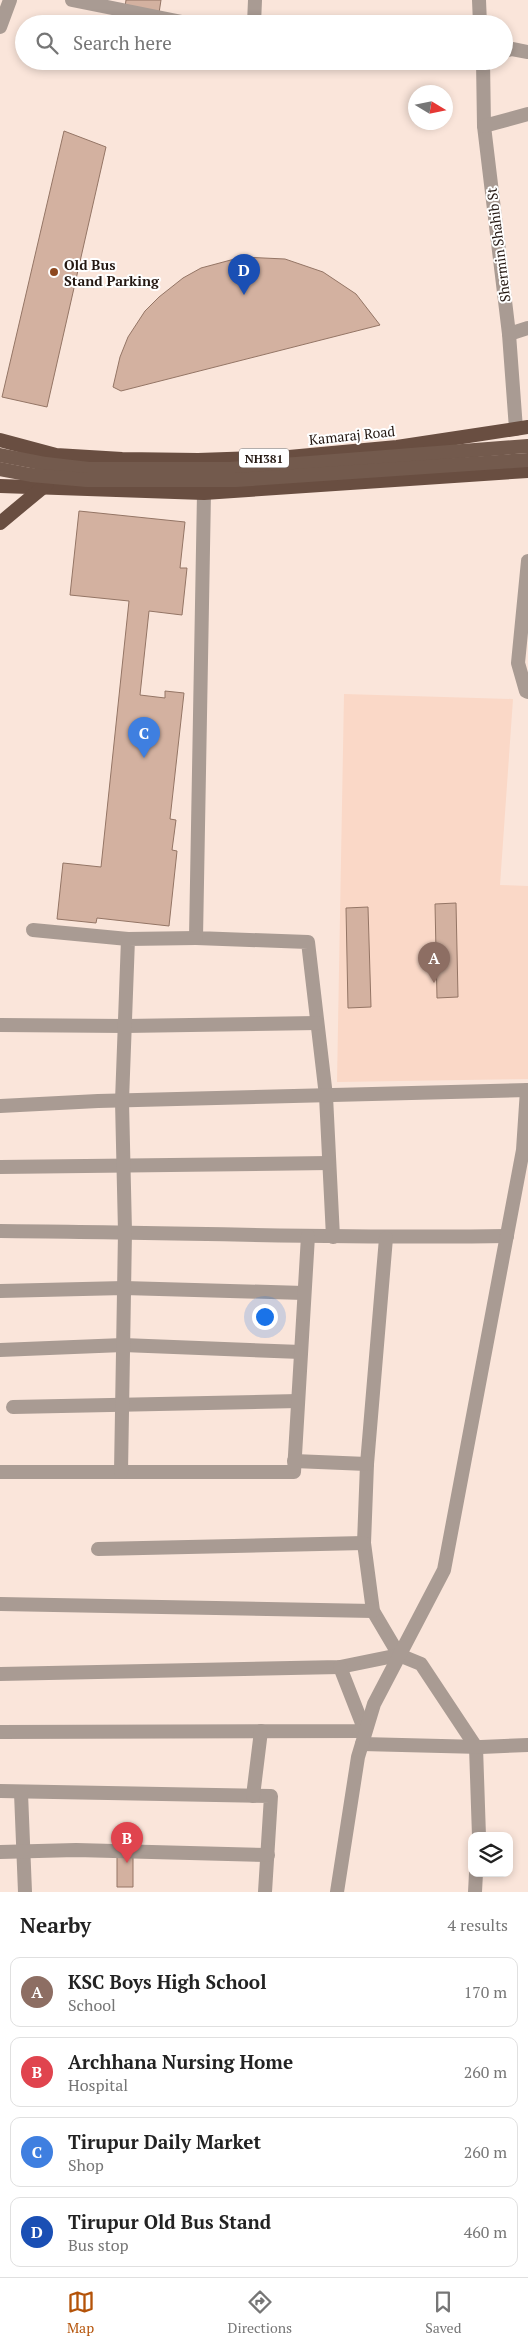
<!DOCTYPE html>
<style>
:root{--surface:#fff;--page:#f6f6f6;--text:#222;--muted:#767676;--line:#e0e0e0;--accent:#b45309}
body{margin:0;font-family:"PT Serif",serif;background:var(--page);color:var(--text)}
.controls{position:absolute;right:15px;bottom:15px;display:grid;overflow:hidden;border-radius:10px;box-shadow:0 2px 8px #0003}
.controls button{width:45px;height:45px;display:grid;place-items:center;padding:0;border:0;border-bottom:1px solid var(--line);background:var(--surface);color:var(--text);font:25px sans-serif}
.compass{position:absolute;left:408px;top:85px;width:45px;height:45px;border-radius:50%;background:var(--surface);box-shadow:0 2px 8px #0003;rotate:100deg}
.you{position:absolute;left:264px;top:1316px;width:18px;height:18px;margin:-12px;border:4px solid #fff;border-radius:50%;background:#1a73e8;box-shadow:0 0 0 8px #1a73e833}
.badge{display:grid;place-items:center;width:32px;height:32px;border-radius:50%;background:var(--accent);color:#fff;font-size:16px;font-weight:700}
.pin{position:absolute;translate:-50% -41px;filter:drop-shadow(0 1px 2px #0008)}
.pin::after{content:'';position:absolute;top:26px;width:18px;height:15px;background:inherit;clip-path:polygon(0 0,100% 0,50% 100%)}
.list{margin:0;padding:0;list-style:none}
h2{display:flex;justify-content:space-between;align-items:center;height:65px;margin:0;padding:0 20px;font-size:21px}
h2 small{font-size:16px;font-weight:400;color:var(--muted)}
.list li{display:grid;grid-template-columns:32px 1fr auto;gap:15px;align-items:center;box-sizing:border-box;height:70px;margin:0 10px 10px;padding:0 10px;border:1px solid var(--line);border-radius:10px}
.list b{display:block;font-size:19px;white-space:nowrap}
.list p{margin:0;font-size:16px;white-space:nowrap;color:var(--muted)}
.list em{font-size:16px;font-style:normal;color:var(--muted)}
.icon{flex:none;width:28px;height:28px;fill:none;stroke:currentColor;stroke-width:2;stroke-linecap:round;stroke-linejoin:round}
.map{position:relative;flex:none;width:528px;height:1892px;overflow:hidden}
.search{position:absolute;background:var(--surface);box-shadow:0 2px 8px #0003;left:15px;right:15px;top:15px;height:55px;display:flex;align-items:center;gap:12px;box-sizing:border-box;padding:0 18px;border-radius:28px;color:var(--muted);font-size:19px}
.sheet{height:385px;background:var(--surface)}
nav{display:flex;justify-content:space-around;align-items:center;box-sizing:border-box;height:70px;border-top:1px solid var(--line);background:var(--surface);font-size:14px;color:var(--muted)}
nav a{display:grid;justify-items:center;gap:2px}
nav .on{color:var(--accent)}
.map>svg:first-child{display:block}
.built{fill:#fad8c7}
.building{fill:#d3b1a0;stroke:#947565}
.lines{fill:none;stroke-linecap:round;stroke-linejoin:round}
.minor{stroke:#a99b93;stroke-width:14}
.tertiary{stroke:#a99b93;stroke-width:14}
.trunk{stroke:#694e41;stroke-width:14}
.primary-bridge{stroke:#735a4d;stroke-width:14}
.poi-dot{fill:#8d481f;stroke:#fff;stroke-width:2}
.labels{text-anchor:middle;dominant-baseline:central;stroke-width:4;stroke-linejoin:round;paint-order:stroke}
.shield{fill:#fff;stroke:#665d59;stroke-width:1}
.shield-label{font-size:12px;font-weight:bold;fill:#241812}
.street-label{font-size:14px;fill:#241812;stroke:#fff}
.poi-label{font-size:14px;font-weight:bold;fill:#241812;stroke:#fff;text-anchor:start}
</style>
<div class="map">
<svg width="528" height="1892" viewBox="0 0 528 1892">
<rect width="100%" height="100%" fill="#fae5da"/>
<polygon class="built" points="344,694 513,699 500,885 528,886 528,1079 337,1082"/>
<g class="building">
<polygon points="126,0 161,0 159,13 125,7"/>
<polygon points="64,131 106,147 47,407 2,397"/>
<polygon points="242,257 285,259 323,272 356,294 380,325 121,391 113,387 120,357 128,337 145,311 159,297 183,278 201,268"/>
<polygon points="79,511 185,522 180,568 187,568 182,615 149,611 140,695 165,698 165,691 184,693 170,819 176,820 172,850 177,851 169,926 97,918 96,923 57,919 63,863 101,867 129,601 70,595"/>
<polygon points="456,903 458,997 437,998 435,904"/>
<polygon points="368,907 371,1007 348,1008 346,908"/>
<polygon points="117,1853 133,1854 133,1887 117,1887"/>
</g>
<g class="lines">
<g class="minor">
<polyline points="72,0 192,24"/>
<polyline points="479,0 480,24"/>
<polyline points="254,24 255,0"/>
<polyline points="0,27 10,0"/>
<polyline points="504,51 512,49 528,52"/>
<polyline points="483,61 484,126 509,334 516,429"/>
<polyline points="509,334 528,328"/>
<polyline points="204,493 196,938 308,942 326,1096 333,1237"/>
<polyline points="528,561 518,663 526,691 528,692"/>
<polyline points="33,930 128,939"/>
<polyline points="0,1025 125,1026 317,1023"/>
<polyline points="0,1106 98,1101 528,1090"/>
<polyline points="0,1167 329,1163"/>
<path d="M0,1231C169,1232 338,1239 507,1236"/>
<polyline points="386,1238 367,1464 364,1543 373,1611 399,1655"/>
<polyline points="0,1291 124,1288 304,1293"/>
<polyline points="0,1350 123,1345 301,1352"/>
<polyline points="13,1407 298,1401"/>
<polyline points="294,1461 367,1464"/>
<polyline points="0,1472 294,1472 308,1236"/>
<polyline points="121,1472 125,1232 122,1101 128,939 196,938"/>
<polyline points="98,1549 364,1543"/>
<polyline points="0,1604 373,1611"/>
<polyline points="0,1674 340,1667 399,1655 421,1664 476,1747 479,1836"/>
<polyline points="0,1732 365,1731 340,1667"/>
<polyline points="362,1744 481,1747 528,1745"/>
<polyline points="0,1791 271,1796 265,1892"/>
<polyline points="21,1793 25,1892"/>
<polyline points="253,1796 261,1731"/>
<polyline points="0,1852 76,1850 268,1855"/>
<polyline points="337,1892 358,1757 374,1704 444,1570 523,1150 527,1090"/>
<polyline points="475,1892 476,1873"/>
</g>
<polyline class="tertiary" points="484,126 528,114"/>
<g class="trunk">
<polyline points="0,440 56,455 122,459 198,460 289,457 397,447 528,427"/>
<polyline points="0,486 204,493 528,471"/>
<polyline points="0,523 47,484"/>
</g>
<g class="primary-bridge">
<polyline points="0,455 46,464 89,469 230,469 528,446"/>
<polyline points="0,469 31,475 87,480 236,480 528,460"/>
</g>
</g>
<circle class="poi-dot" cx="54" cy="272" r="5"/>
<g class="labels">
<rect class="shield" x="239" y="448.5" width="50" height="19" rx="4"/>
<g class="shield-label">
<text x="264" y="458">NH381</text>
</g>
<g class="street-label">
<text transform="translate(498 245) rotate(-97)">Shermin Shahib St</text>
<text transform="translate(352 435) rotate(-6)">Kamaraj Road</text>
</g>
<g class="poi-label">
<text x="64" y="264">Old Bus<tspan x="64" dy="16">Stand Parking</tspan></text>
</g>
</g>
</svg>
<div class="controls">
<button><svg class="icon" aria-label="layers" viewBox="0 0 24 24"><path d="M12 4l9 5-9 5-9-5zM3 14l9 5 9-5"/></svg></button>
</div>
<svg class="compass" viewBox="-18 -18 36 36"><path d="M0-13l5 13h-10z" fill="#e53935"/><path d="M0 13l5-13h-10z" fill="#767676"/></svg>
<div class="you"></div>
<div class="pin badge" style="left:434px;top:983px;background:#8d6e63">A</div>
<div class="pin badge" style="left:127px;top:1863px;background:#e0444e">B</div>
<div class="pin badge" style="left:144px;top:758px;background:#3f7fe0">C</div>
<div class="pin badge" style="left:244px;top:295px;background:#1a4fb4">D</div>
<div class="search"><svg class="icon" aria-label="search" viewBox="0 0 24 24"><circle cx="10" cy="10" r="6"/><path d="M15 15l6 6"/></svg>Search here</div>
</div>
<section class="sheet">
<h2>Nearby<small>4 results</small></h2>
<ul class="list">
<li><span class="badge" style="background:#8d6e63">A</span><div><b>KSC Boys High School</b><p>School</p></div><em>170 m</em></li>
<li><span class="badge" style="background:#e0444e">B</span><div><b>Archhana Nursing Home</b><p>Hospital</p></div><em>260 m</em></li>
<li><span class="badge" style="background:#3f7fe0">C</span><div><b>Tirupur Daily Market</b><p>Shop</p></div><em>260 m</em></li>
<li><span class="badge" style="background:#1a4fb4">D</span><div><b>Tirupur Old Bus Stand</b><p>Bus stop</p></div><em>460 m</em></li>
</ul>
</section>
<nav>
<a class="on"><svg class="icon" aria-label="map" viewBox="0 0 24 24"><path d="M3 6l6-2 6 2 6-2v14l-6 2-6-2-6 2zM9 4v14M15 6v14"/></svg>Map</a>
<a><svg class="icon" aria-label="directions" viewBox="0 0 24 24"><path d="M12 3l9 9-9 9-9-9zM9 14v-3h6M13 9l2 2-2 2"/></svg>Directions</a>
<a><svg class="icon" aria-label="saved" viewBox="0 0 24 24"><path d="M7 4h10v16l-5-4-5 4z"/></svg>Saved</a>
</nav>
